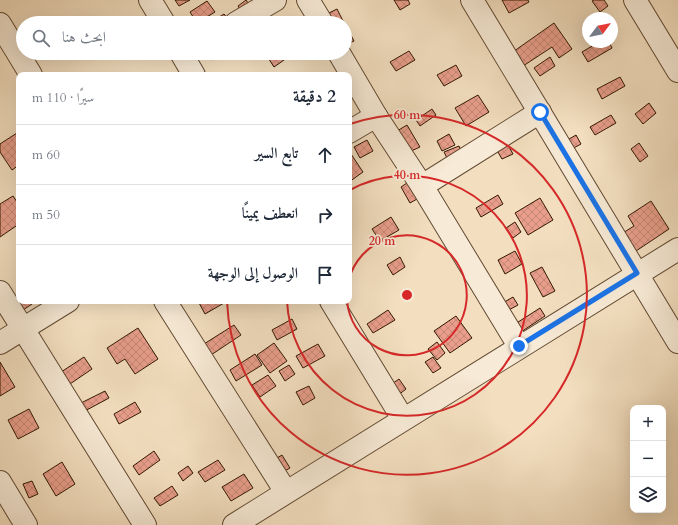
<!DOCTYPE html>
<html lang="ar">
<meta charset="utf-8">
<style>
:root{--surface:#fff;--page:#f2f2f3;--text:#1f2937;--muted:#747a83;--line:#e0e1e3}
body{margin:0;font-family:Cardo,Amiri,serif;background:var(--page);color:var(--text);direction:rtl}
.controls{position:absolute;right:12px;bottom:12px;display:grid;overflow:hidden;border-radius:8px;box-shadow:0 4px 16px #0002}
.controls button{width:36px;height:36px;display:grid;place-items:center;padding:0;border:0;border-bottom:1px solid var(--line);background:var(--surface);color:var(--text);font:20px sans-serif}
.compass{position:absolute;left:582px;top:12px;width:36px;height:36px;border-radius:50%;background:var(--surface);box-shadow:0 4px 16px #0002;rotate:58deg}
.stop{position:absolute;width:12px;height:12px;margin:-9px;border:3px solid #1a73e8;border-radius:50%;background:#fff}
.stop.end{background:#1a73e8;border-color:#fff;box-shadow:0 1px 4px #0008}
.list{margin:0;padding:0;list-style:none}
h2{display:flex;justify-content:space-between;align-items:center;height:52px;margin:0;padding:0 16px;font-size:17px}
h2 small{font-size:13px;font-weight:400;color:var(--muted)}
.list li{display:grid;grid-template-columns:26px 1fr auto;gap:12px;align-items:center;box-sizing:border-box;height:60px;padding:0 16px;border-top:1px solid var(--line)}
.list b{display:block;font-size:15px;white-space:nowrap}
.list em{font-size:13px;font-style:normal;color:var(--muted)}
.icon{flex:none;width:22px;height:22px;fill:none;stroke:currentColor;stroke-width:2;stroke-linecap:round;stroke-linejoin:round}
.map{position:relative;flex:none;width:678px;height:525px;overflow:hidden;direction:ltr}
.search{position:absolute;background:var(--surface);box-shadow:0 4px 16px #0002;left:16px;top:16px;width:336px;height:44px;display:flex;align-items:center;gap:10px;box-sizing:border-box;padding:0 14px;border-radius:22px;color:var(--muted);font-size:15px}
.panel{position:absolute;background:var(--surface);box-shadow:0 4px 16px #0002;left:16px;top:72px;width:336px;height:232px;border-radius:8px;direction:rtl}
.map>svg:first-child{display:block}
.building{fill:url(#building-cross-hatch);stroke:#321802}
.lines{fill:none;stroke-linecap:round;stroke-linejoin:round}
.minor-casing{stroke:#624a32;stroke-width:24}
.minor{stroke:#f7ead6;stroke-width:22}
.route{stroke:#1a73e8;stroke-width:5}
.ring{fill:none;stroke:#d62828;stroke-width:2}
.centre{fill:#d62828;stroke:#f7ead6;stroke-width:2}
.ring-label{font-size:12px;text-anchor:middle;font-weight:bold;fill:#d62828;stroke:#f7ead6;stroke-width:3.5;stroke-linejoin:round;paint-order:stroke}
</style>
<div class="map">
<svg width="678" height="525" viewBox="0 0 678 525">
<defs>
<pattern id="building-cross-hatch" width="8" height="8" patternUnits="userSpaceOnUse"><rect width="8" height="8" fill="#e89e8b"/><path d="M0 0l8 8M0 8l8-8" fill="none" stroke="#c78776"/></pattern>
</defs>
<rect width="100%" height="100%" fill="#f3dfc0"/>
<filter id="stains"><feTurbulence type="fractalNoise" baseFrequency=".005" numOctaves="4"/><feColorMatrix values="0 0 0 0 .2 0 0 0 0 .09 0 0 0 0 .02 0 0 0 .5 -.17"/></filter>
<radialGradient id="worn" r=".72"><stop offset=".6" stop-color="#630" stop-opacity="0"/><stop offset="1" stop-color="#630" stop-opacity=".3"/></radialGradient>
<g class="building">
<polygon points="175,0 190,0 179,6"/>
<polygon points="246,0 258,17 249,23 238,6"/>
<polygon points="394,0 408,0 410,4 400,10"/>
<polygon points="502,0 528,0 529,2 509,13"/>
<polygon points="594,0 604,0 608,6 600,12 592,1"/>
<polygon points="207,1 215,12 197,23 190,12"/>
<polygon points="337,9 344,23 329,23 325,15"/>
<polygon points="224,14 231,23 210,23"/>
<polygon points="182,19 184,23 176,23"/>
<polygon points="554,23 572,49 559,58 552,47 520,68 510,54"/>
<polygon points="345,24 354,41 345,45"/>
<polygon points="599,42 609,42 612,48 588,62 582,52"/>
<polygon points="409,51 415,60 396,71 390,62"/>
<polygon points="206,53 221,53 211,60"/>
<polygon points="265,53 294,53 274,67"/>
<polygon points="550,57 555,66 540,76 534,68"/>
<polygon points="456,65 462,76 444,86 437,75"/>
<polygon points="620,77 625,86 602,99 597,89"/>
<polygon points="478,95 489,112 466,126 455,108"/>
<polygon points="649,103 656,113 643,124 635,114"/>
<polygon points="432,109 436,115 420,126 416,120"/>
<polygon points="611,115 616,123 595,135 590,127"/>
<polygon points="407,125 420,147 409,152 397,131"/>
<polygon points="17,133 19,137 19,165 12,170 0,152 0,144"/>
<polygon points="449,134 455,145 442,151 437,141"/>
<polygon points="576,135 581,144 568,151 564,142"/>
<polygon points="367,140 373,151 360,158 354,147"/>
<polygon points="506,141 513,154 502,159 495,147"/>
<polygon points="639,143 648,156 640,162 631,149"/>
<polygon points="459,146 464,157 450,164 444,152"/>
<polygon points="349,151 363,172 349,182"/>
<polygon points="407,183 417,199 410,203 401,187"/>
<polygon points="498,195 503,204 481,217 476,208"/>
<polygon points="13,196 19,205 19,224 0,237 0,204"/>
<polygon points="540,198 553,220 528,235 515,213"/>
<polygon points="651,201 669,229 630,255 618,236 634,226 628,216"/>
<polygon points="391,217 399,230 380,241 372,229"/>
<polygon points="515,222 521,232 513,238 506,228"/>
<polygon points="515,251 522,264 505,274 498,260"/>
<polygon points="400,257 405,267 393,275 387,265"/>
<polygon points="542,267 555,291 543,297 530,273"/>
<polygon points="513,297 518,305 505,312 501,304"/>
<polygon points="19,298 19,301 30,301 32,304 20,312 14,302"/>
<polygon points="198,301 223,301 224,303 205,314"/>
<polygon points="540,308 545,316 521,332 515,324"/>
<polygon points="388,310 395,320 373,333 367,324"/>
<polygon points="456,316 472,338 450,353 434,331"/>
<polygon points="292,319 297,329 277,340 272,330"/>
<polygon points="234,325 241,335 211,355 204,344"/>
<polygon points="138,328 158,359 135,374 125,359 117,364 107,348"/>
<polygon points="437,342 445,353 437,360 428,349"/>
<polygon points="274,343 287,361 270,373 257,355"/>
<polygon points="318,344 325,356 303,368 296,356"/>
<polygon points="255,354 262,365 236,381 230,370"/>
<polygon points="84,357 92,369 67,386 58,374"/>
<polygon points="433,357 441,368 433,373 425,362"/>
<polygon points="0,362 15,387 0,396"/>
<polygon points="289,365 295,374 285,381 279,371"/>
<polygon points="268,375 276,386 260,397 252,385"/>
<polygon points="399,379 406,389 397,396 389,386"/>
<polygon points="309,386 315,398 303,405 296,392"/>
<polygon points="105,391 109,398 83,412 79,404"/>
<polygon points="135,402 141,412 119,424 114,414"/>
<polygon points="29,409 39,428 18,439 8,420"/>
<polygon points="154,451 160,460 139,475 133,466"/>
<polygon points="282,455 290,468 279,474 272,461"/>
<polygon points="218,460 225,470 205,482 198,472"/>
<polygon points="62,462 75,484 56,496 43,474"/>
<polygon points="188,466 193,473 183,481 178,473"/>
<polygon points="244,474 253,488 231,501 222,487"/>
<polygon points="32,481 38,494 29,498 23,484"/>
<polygon points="172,486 178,495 160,506 154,498"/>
</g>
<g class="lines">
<g class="minor-casing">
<g id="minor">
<polyline points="150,0 164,23"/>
<polyline points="308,0 322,23"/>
<polyline points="472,0 678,342"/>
<polyline points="635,0 678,71"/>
<polyline points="236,23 275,0"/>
<polyline points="0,24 31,75"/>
<polyline points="181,53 194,75"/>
<polyline points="339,53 376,116 422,186 519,346"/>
<polyline points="349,132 376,116"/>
<polyline points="422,186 540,112"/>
<polyline points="0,292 145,525"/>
<polyline points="165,301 286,492"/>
<polyline points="331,301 403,419"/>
<polyline points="0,343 68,301"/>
<polyline points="0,482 26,525"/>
<polyline points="234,525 678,249"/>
</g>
</g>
<use href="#minor" class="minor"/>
</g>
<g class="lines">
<polyline class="route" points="519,346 637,273 540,112"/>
</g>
<g class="ring">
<path d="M349 279A60 60 0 1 1 347 301"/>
<path d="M350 190A120 120 0 1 1 287 301"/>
<path d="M350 124A180 180 0 1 1 227 301"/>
</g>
<circle cx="407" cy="295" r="6" class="centre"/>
<g class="ring-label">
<text x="407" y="119">60 m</text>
<text x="407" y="179">40 m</text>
<text x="382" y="245">20 m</text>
</g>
<rect width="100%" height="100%" filter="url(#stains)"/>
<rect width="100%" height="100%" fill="url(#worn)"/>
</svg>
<div class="controls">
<button>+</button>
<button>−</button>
<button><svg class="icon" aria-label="layers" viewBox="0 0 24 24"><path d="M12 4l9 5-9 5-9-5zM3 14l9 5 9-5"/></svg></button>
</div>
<svg class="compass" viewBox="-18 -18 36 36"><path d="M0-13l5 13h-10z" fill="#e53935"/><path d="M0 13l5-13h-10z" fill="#747a83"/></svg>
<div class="stop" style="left:540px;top:112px"></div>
<div class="stop end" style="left:519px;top:346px"></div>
<div class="search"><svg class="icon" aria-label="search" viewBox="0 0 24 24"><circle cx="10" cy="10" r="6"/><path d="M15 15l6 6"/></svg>ابحث هنا</div>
<section class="panel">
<h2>2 دقيقة<small>سيرًا · 110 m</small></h2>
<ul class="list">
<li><svg class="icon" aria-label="ahead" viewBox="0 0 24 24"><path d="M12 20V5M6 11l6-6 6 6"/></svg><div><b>تابع السير</b></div><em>60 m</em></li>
<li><svg class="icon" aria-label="right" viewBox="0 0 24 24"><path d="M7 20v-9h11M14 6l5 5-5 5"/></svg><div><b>انعطف يمينًا</b></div><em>50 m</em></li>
<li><svg class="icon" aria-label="arrive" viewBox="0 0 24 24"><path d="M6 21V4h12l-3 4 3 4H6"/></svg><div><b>الوصول إلى الوجهة</b></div></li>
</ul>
</section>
</div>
